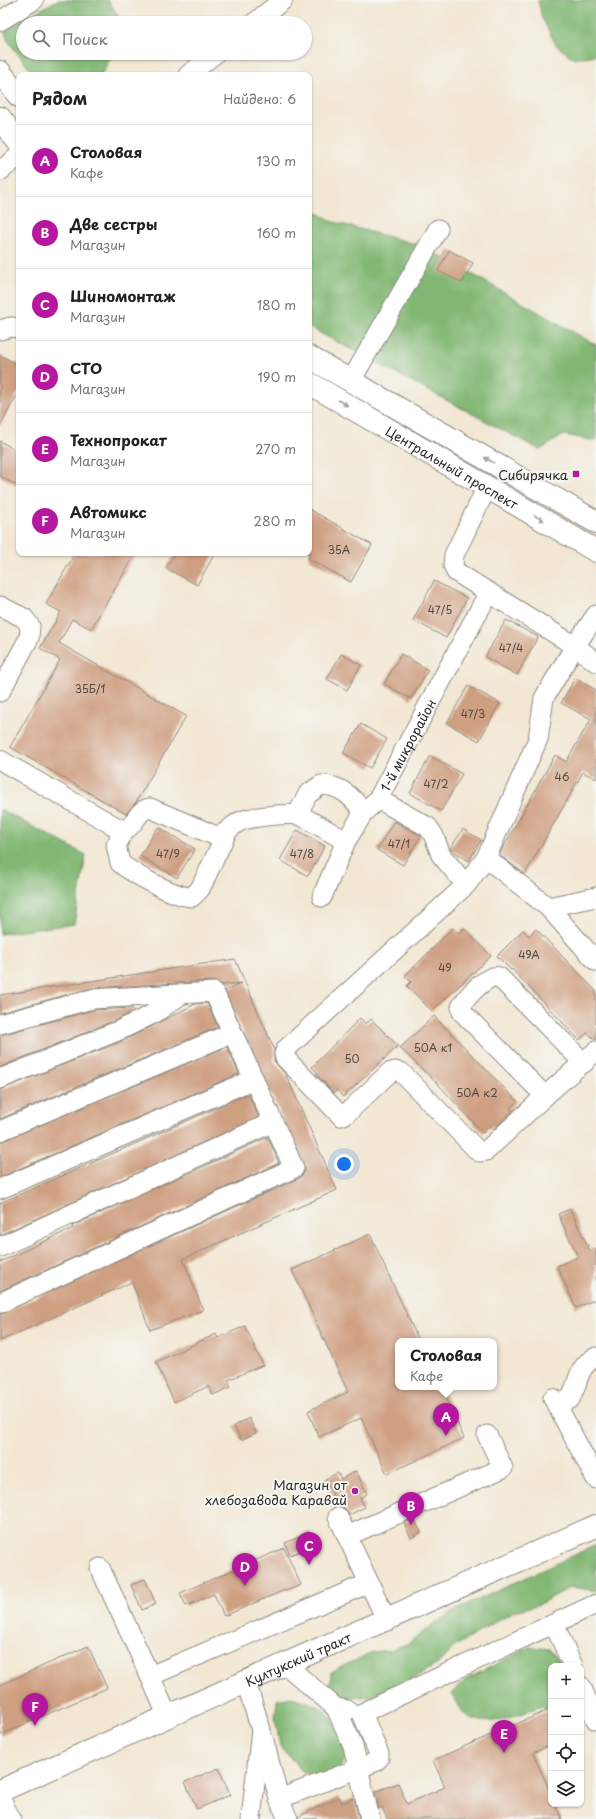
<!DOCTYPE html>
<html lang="ru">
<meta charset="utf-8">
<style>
:root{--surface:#fff;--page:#f6f6f6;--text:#222;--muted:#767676;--line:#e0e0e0;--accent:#b5179e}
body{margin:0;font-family:"Playpen Sans",sans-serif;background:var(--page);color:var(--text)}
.controls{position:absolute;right:12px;bottom:12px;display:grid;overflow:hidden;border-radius:8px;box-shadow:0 1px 3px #0004}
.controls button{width:36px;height:36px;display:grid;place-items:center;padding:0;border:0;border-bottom:1px solid var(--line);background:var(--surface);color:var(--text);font:20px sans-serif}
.you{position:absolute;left:344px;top:1164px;width:14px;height:14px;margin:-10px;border:3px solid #fff;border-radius:50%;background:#1a73e8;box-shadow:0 0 0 6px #1a73e833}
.badge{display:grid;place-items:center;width:26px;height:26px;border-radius:50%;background:var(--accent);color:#fff;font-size:13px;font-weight:700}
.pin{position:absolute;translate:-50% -33px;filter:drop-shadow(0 1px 2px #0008)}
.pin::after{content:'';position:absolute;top:21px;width:14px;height:12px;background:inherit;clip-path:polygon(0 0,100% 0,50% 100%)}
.popup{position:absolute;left:395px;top:1338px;width:102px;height:52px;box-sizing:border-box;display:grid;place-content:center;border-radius:8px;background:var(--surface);filter:drop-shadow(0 1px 3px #0005);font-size:13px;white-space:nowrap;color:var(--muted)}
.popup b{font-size:15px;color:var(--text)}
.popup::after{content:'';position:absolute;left:50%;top:100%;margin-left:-8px;border:8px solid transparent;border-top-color:var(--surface)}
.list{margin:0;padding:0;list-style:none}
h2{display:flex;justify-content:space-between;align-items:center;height:52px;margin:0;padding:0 16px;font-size:17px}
h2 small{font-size:13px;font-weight:400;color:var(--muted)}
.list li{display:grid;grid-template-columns:26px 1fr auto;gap:12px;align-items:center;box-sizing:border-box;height:72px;padding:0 16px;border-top:1px solid var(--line)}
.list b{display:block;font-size:15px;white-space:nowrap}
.list p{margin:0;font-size:13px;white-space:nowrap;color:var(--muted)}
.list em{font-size:13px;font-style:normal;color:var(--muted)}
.icon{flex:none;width:22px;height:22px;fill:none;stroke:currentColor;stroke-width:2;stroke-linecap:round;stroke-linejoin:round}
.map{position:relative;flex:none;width:596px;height:1819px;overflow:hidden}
.search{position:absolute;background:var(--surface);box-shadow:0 1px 3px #0004;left:16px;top:16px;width:296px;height:44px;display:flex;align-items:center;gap:10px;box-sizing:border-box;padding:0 14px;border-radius:22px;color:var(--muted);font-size:15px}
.panel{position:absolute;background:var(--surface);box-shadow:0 1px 3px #0004;left:16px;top:72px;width:296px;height:484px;border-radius:8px}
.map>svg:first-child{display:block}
.forest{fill:#81b773;stroke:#56714f}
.building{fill:#cf9f81}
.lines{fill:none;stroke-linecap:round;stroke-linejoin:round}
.minor-casing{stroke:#8e897f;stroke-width:21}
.major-casing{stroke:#8e897f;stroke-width:24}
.minor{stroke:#fff;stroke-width:19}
.major{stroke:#fff;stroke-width:22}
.oneway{fill:#a0a0a0}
.poi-dot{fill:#b5179e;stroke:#f6f6f2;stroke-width:1.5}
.labels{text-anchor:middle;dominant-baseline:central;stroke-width:4;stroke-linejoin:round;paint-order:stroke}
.number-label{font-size:11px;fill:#544840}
.street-label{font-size:13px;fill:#2b2b2b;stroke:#f6f6f2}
.poi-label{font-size:13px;fill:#2b2b2b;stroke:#f6f6f2;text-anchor:end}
</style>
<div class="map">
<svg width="596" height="1819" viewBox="0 0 596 1819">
<rect width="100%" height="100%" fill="#f6f6f2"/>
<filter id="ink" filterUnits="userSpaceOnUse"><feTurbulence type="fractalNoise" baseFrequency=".025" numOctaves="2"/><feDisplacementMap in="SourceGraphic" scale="8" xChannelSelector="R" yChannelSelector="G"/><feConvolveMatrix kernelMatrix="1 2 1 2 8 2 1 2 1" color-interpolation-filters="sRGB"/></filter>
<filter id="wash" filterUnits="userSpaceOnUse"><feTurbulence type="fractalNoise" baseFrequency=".012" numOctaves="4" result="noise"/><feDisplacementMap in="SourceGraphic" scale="16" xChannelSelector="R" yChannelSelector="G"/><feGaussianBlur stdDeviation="0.9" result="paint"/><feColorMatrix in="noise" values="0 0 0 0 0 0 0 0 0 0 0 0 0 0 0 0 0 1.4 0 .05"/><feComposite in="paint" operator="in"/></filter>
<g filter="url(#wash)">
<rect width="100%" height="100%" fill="#f2e7d3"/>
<g class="forest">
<polygon points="58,0 108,0 120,19 120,23 23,23 23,53 114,53 101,75 34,75 8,41 5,33 9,26"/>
<polygon points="538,0 596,0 596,55 574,59 556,45 542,18"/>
<polygon points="309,208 334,222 423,246 596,345 596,441 564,435 540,450 309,327"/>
<polygon points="0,809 86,855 74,924 0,934"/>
<polygon points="596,1545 596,1591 571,1587 540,1604 512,1612 454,1647 438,1664 395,1689 371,1696 350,1698 336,1693 330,1686 331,1672 372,1652 390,1650 409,1643 432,1625 454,1611"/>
<path d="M530,1647L549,1649L564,1666H551V1711L541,1706C509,1718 469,1739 452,1694L465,1680Z"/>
<path d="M291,1697C307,1700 328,1708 336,1724C341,1734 344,1747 347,1757L339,1769L322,1777L310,1775L302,1771L280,1746L275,1718L277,1700Z"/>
</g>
<g id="blocks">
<g class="building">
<polygon points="449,250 473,263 462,283 438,271"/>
<polygon points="0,355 19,365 19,391 0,426"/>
<polygon points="0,441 19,452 19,487 0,476"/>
<polygon points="309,509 372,545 351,582 309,559"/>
<polygon points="75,553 136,553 91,629 72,619 59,643 186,716 136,802 126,814 10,747 60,660 40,648 61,612 46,604"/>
<polygon points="175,553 215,553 197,585 166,568"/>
<polygon points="434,581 467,598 446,638 413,620"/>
<polygon points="506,620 538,637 517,675 485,657"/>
<polygon points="341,654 361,665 347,690 327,679"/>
<polygon points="401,654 428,670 411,699 384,684"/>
<polygon points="575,678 596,690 596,779 583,772 525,874 499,855 555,755 566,762 591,719 561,703"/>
<polygon points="468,686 500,703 479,741 447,723"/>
<polygon points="361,724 387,739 370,768 343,753"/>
<polygon points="430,756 462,774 441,811 410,793"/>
<polygon points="394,821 421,836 403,865 377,850"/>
<polygon points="158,827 195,849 177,878 140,856"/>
<polygon points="463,829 481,840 469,861 450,849"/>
<polygon points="297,830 325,846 308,876 280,860"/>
<polygon points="453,928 459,934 464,928 491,956 432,1011 407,986 411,982 405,976"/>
<polygon points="536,929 596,991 596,1040 587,1033 579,1040 512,969 511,970 497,956 523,930 529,936"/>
<polygon points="235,959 274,1049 274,1061 286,1075 337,1190 183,1259 203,1310 150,1330 132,1282 0,1341 0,1314 299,1178 303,1174 305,1169 225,991 242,983 222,985 213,981 91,988 0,1013 0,995"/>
<polygon points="207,1003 218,1027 0,1119 0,1090 125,1040 195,1004"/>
<polygon points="132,1008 134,1011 116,1020 0,1067 0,1035 94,1010"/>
<polygon points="434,1016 517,1101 510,1108 513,1111 494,1129 491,1125 483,1133 438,1084 400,1048"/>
<polygon points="360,1018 366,1024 371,1019 398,1046 343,1097 337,1090 334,1093 316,1074 318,1073 312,1067"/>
<polygon points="227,1047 239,1074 0,1177 0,1142"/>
<polygon points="248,1094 259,1117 0,1235 0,1203"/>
<polygon points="268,1137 279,1163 0,1291 0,1262 73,1228 72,1226"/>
<polygon points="570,1209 590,1251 596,1248 596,1299 576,1308 557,1266 578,1257 558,1214"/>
<polygon points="370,1234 419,1341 398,1341 398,1387 441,1387 464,1438 387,1474 361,1418 319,1437 308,1411 348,1392 292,1270"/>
<polygon points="245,1326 263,1365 228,1380 231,1387 213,1395 209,1386 174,1402 156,1362 216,1334 218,1338"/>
<polygon points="249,1418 256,1433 241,1440 234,1426"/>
<polygon points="356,1471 367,1494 360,1498 365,1507 349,1515 345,1508 338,1506 325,1479 338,1473 341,1479"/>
<polygon points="414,1519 421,1532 411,1538 404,1523"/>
<polygon points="310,1532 315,1545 290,1555 285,1543"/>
<polygon points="284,1548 301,1585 286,1591 285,1590 224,1616 214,1594 186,1606 180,1593"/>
<polygon points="145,1579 156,1604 142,1610 131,1585"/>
<polygon points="88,1646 107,1688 0,1735 0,1685"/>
<polygon points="551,1709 551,1745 533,1753 551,1794 551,1804 555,1804 562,1819 387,1819 382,1807 379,1809 375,1792 398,1783 407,1804 445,1787 433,1760"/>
<polygon points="219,1768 230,1795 197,1809 185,1782"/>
<polygon points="339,1797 342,1803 354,1798 359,1818 299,1819 298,1817"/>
</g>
</g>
</g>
<g filter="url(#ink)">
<use href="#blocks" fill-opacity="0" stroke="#8e897f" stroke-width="1"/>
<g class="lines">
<g class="minor-casing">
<g id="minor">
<polyline points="0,21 34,0"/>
<polyline points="254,23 283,0"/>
<polyline points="188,75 216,53"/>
<polyline points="0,171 19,156"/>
<polyline points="0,330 11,327 19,328"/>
<polyline points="351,381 438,229"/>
<polyline points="487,487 454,555 453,565 456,572 575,646 596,615"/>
<polyline points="0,606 24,618 30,626 29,638 0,692"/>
<polyline points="596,662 575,646 544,698 538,739 486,858 548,907 596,961"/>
<path d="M0,760L118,828L125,830C136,825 137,809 150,808L216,836C227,835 231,825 241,821C251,817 286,813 297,815C305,816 336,836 346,841"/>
<path d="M378,799L428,827L434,836L441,855L466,885L286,1049L284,1054L285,1058L341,1116L346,1114L389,1073L395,1071L401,1072L479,1152L486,1151L545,1096L462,1012L461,1007C466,997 488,973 499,977L584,1063"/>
<path id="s1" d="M297,815L308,794L321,785C341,785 352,797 364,812L378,799L489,592"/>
<path d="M125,830L116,845L120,863C133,874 175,897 192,897L200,889L227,832"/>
<polyline points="466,885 486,858"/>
<polyline points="322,897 346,841 364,812"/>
<polyline points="548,907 596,897"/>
<polyline points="0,1024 92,999 214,992 294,1168 0,1303"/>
<polyline points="0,1079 120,1030 155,1013 182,994"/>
<polyline points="545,1096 596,1051"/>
<polyline points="0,1131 232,1033"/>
<polyline points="0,1189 254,1079"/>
<polyline points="0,1247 273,1122"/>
<polyline points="553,1398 596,1479"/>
<path d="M557,1405L570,1399C579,1383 577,1366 596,1357"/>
<polyline points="338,1517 387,1621"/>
<polyline points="347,1536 503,1468 487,1435"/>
<polyline points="100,1568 150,1676"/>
<polyline points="554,1624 573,1666"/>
<polyline points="286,1665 336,1708 348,1710"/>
<polyline points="246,1682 261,1730 251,1819"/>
<polyline points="581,1686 596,1720"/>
<polyline points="336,1708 353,1746 370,1819"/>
<polyline points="167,1715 150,1676 369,1583"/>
<polyline points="264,1741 279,1799 288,1819"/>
<polyline points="0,1798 11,1819"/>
<polyline points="279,1799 375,1762 379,1758 379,1754 362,1713 596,1604"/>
</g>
</g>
<g class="major-casing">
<g id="major">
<polyline points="0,72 19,96"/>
<polyline points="0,118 19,143"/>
<polyline points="309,357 596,522"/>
<path id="s2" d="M309,383L596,551"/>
<path id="s3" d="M0,1791C198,1701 398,1616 596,1526"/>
</g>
</g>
<use href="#minor" class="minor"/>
<use href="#major" class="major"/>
</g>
<defs><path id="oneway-solid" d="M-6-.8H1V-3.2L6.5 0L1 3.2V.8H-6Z"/></defs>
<g class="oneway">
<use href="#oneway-solid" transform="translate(343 403) rotate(30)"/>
<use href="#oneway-solid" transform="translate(489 460) rotate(-150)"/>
<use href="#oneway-solid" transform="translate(539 518) rotate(30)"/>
</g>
</g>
<g class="poi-dot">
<rect x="572" y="470" width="8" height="8" rx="2"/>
<circle cx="355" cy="1491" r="4"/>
</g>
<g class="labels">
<g class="number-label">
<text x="339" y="549">35А</text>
<text x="440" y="609">47/5</text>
<text x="511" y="647">47/4</text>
<text x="90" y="688">35Б/1</text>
<text x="473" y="713">47/3</text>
<text x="562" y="776">46</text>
<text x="436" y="783">47/2</text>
<text x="399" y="843">47/1</text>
<text x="168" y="853">47/9</text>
<text x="302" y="853">47/8</text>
<text x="529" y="954">49А</text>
<text x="445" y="967">49</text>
<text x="433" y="1047">50А к1</text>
<text x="352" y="1058">50</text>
<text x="477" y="1092">50А к2</text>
</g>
<g class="street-label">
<text stroke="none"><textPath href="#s2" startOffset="166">Центральный проспект</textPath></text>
<text stroke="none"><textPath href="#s1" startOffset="173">1-й микрорайон</textPath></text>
<text stroke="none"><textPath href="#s3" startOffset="326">Култукский тракт</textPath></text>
</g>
<g class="poi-label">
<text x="568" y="474">Сибирячка</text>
<text x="347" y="1484">Магазин от<tspan x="347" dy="15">хлебозавода Каравай</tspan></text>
</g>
</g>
</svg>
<div class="controls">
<button>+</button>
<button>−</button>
<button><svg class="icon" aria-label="locate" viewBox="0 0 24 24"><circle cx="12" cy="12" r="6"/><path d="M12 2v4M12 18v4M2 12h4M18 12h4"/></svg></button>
<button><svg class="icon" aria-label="layers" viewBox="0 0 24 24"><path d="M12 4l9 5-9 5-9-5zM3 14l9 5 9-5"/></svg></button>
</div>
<div class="you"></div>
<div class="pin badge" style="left:446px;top:1436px">A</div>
<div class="popup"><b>Столовая</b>Кафе</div>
<div class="pin badge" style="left:411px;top:1525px">B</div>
<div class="pin badge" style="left:309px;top:1565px">C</div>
<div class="pin badge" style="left:245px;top:1586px">D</div>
<div class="pin badge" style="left:504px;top:1753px">E</div>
<div class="pin badge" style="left:35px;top:1726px">F</div>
<div class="search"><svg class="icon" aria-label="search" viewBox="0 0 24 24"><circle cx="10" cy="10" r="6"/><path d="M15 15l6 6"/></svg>Поиск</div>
<section class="panel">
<h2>Рядом<small>Найдено: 6</small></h2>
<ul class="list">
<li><span class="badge">A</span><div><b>Столовая</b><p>Кафе</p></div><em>130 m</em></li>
<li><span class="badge">B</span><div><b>Две сестры</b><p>Магазин</p></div><em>160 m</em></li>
<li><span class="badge">C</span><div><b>Шиномонтаж</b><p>Магазин</p></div><em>180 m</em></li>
<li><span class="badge">D</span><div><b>СТО</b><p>Магазин</p></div><em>190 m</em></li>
<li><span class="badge">E</span><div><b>Технопрокат</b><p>Магазин</p></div><em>270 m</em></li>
<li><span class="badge">F</span><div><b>Автомикс</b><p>Магазин</p></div><em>280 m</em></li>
</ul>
</section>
</div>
